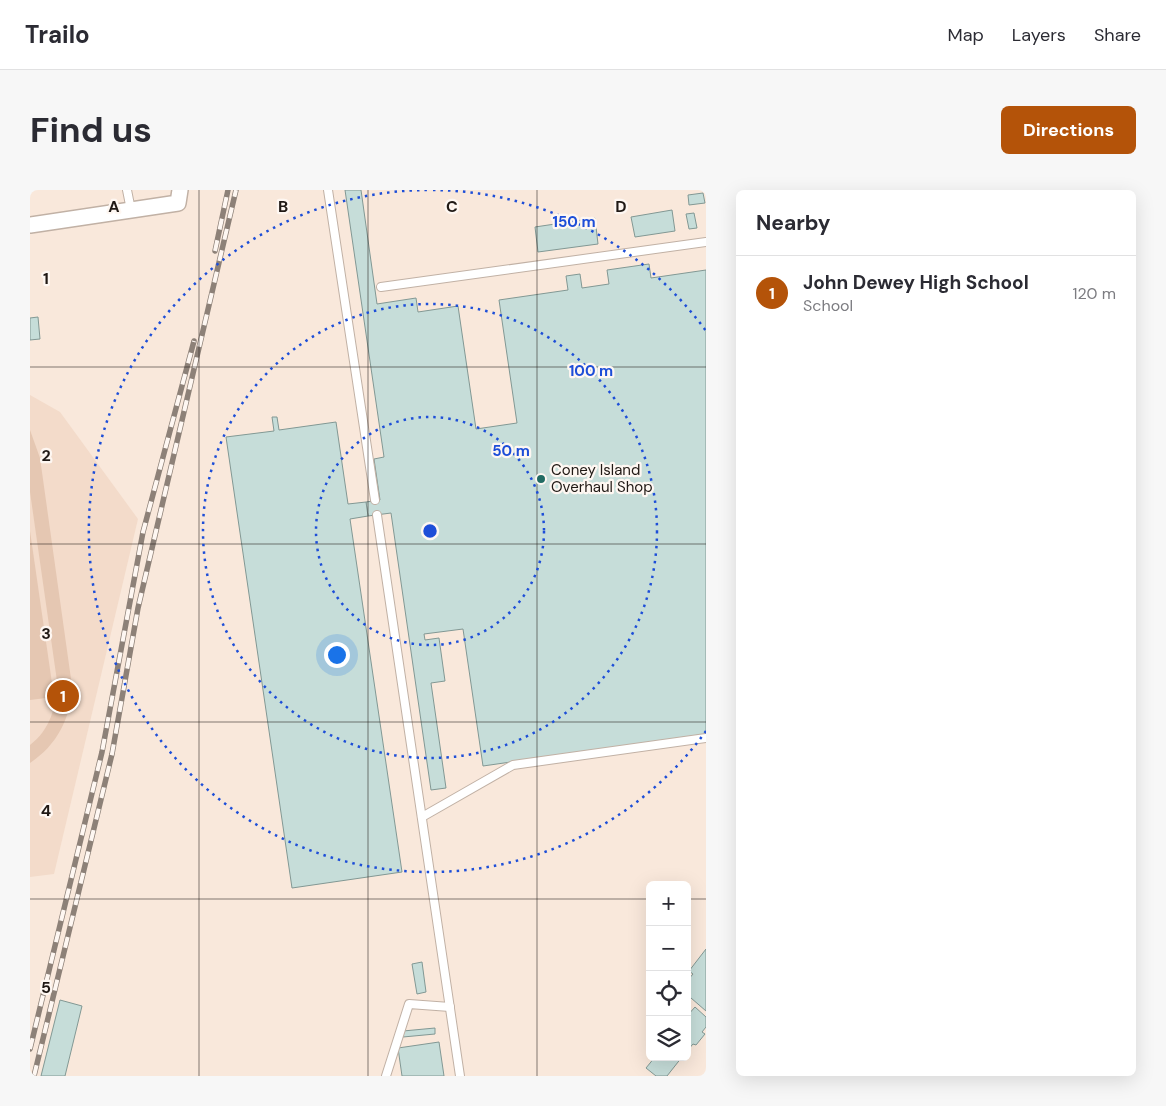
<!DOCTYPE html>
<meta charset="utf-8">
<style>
:root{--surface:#fff;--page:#f7f7f7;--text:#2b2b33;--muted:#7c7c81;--line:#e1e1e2;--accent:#b45309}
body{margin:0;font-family:"DM Sans",sans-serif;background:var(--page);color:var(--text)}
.controls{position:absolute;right:15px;bottom:15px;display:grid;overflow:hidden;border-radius:8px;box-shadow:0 5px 20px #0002}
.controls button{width:45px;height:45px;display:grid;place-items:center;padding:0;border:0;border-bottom:1px solid var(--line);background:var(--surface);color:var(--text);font:25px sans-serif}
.you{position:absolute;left:306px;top:464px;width:18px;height:18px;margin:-12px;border:4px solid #fff;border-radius:50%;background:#1a73e8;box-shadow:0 0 0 8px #1a73e833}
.badge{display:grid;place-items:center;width:32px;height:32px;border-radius:50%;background:var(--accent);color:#fff;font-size:16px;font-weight:700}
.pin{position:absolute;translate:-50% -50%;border:2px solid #fff;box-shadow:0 1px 5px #0006}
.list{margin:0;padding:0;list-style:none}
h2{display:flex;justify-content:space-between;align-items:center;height:65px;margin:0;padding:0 20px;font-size:21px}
h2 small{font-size:16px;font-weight:400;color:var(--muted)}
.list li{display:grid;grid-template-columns:32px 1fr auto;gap:15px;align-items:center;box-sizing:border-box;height:75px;padding:0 20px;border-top:1px solid var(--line)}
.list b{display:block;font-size:19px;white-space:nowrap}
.list p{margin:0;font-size:16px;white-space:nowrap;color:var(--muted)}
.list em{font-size:16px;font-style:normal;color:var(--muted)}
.icon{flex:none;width:28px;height:28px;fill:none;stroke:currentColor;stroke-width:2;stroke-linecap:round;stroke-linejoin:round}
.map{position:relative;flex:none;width:676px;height:886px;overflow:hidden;border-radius:8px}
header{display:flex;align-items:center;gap:30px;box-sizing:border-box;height:70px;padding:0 25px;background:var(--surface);border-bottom:1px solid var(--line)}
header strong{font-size:24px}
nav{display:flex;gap:28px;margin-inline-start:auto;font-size:18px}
.intro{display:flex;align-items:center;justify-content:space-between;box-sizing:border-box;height:120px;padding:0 30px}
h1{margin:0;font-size:35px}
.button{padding:12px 22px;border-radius:8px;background:var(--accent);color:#fff;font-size:18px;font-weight:700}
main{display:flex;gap:30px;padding:0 30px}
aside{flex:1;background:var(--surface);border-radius:8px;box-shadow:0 5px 20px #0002}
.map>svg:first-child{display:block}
.built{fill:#f3dbca}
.green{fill:#e5c7b2}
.building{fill:#c6ddd9;stroke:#829894}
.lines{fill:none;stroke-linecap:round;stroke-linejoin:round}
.lane-casing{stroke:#c1b1a5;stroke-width:10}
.street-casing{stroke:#c1b1a5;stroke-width:18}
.lane{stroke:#fff;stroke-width:8}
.street{stroke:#fff;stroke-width:15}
.rail-casing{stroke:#8d8178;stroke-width:5.5}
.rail{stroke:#fef7f2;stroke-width:4;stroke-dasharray:11;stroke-linecap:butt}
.grid{fill:none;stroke:#201915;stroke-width:1;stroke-opacity:0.55}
.ring{fill:none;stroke:#1d4ed8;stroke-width:2.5;stroke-dasharray:2.5 5}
.poi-dot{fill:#216b63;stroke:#fef7f2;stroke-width:2}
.labels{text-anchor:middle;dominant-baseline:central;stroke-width:4.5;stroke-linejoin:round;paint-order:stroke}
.poi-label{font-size:15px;fill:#201915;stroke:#fef7f2;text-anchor:start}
.grid-label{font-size:16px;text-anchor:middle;font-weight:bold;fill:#201915;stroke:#fef7f2;stroke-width:4.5;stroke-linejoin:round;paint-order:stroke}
.centre{fill:#1d4ed8;stroke:#fef7f2;stroke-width:2.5}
.ring-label{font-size:15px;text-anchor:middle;font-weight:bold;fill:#1d4ed8;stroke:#fef7f2;stroke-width:4.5;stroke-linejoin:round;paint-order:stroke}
</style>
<header>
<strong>Trailo</strong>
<nav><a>Map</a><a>Layers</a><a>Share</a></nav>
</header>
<div class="intro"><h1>Find us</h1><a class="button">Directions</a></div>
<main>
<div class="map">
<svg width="676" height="886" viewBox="0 0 676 886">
<rect width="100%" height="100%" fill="#f9e8db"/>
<polygon class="built" points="0,205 30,222 108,329 24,684 0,687"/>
<g class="green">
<path d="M0,240L10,268L42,496C41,528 27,555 0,573V555C20,540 27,516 27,491L0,302Z"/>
<polygon points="0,341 24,507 0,510"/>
</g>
<g class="building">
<polygon points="315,0 331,0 347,114 386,108 388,122 428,116 446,239 487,233 469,110 538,100 536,86 550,84 552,98 579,94 577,80 619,74 621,88 676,80 676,544 453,576 433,439 394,444 395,450 409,448 415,491 401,493 416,598 401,600 361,323 338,326 336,312 350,310 344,269 354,267"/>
<polygon points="673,3 675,13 659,15 658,5"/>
<polygon points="642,20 645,41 605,47 601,27"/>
<polygon points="664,23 667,38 659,39 656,24"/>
<polygon points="565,28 568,54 508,62 505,37"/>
<polygon points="8,127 10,149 0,150 0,128"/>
<polygon points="242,227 247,227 249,240 306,232 318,314 336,312 338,326 320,329 372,682 262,698 196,247 244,241"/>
<polygon points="676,759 676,821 661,808 659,811 657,809 657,791 663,784 659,781"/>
<polygon points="392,772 396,802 387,804 382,774"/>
<polygon points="30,810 52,816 35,886 11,886"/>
<polygon points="665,817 676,827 676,837 672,842 675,844 666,855 663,854 657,861 657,826"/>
<polygon points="405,838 405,844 373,847 373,841"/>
<polygon points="409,852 414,886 372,886 368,858"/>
<polygon points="625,867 652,867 637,886 626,886 616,878"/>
</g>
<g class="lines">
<g class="lane-casing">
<g id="lane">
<polyline points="97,0 101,20"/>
<polyline points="298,0 345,310"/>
<polyline points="351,97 676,52"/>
<polyline points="347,325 430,886"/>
<polyline points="392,627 483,575 676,548"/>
<polyline points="356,886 379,814 420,817"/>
</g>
</g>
<g class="street-casing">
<polyline id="street" points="0,35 148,13 150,0"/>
</g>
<use href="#lane" class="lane"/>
<use href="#street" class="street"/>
<g class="rail-casing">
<g id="rail">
<polyline points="185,61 198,0"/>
<polyline points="0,859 72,562 113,342 164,151"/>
<polyline points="4,886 82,564 108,418 206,0"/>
</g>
</g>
<use href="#rail" class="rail"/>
</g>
<path class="grid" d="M169,0V886M338,0V886M507,0V886M0,177H676M0,354H676M0,532H676M0,709H620M657,709H676"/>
<g class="ring">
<circle cx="400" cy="341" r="114"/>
<circle cx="400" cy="341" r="227"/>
<path d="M676 541A341 341 0 1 1 397 0M403 0A341 341 0 0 1 676 141"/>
</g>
<circle class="poi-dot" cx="511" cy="289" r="5"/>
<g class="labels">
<g class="poi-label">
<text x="521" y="280">Coney Island<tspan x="521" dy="17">Overhaul Shop</tspan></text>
</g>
</g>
<g class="grid-label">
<text x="84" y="22">A</text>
<text x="253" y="22">B</text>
<text x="422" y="22">C</text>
<text x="591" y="22">D</text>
<text x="16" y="94">1</text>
<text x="16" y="271">2</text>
<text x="16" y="449">3</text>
<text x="16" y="626">4</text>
<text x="16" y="803">5</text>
</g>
<circle cx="400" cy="341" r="8" class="centre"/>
<g class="ring-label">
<text x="544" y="37">150 m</text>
<text x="561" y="186">100 m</text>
<text x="481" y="266">50 m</text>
</g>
</svg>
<div class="controls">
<button>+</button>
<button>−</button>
<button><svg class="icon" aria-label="locate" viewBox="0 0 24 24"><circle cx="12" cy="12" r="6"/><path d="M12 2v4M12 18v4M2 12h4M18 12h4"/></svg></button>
<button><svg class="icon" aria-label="layers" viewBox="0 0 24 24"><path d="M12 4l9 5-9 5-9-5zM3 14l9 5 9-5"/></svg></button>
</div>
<div class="you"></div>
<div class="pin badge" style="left:33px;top:506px">1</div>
</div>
<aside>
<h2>Nearby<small></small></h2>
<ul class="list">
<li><span class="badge">1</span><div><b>John Dewey High School</b><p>School</p></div><em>120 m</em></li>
</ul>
</aside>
</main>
